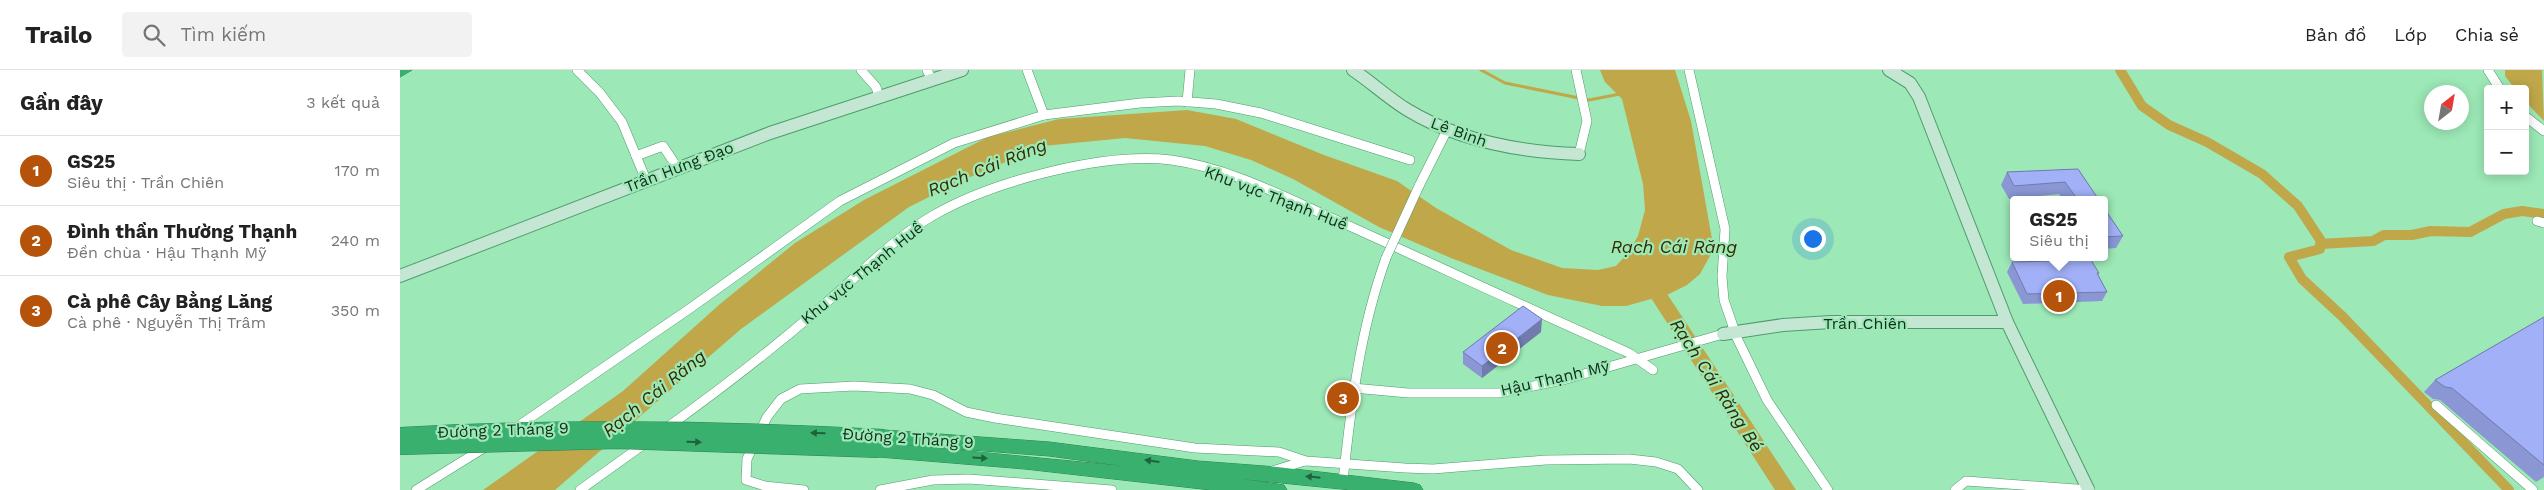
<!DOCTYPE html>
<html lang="vi">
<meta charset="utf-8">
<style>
:root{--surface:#fff;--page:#f2f2f2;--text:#222;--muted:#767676;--line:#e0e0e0;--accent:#b45309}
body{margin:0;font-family:"Work Sans",sans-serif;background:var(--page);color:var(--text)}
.controls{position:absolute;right:15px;top:15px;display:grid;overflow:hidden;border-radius:5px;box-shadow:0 2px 12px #0003}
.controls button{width:45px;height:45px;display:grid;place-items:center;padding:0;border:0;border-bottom:1px solid var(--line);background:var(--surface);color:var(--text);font:25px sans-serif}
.compass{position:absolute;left:2024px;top:15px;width:45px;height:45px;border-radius:50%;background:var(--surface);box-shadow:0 2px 12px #0003;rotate:31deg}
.you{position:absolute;left:1412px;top:168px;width:18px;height:18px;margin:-12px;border:4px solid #fff;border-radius:50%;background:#1a73e8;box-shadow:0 0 0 8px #1a73e833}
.badge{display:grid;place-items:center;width:32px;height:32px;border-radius:50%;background:var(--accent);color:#fff;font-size:16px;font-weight:700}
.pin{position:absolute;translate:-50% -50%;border:2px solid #fff;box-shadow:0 1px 5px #0006}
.popup{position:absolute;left:1610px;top:126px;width:98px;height:65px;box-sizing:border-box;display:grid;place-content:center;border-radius:5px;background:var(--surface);filter:drop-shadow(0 1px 4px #0005);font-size:16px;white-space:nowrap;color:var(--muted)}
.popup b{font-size:19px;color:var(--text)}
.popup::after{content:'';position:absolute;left:50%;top:100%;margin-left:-10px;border:10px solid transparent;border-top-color:var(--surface)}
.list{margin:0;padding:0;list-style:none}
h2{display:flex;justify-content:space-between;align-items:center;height:65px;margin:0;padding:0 20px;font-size:21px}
h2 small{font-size:16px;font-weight:400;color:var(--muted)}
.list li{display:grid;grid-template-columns:32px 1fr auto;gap:15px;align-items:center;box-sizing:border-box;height:70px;padding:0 20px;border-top:1px solid var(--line)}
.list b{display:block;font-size:19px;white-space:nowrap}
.list p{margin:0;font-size:16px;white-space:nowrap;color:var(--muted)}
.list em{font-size:16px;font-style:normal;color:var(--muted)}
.icon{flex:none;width:28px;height:28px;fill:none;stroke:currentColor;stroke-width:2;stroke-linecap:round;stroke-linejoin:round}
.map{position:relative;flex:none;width:2144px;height:420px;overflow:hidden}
header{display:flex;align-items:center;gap:30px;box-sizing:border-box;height:70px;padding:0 25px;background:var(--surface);border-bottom:1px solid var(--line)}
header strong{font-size:24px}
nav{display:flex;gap:28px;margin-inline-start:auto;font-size:18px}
.search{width:350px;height:45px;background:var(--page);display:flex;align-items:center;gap:12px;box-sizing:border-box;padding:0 18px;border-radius:5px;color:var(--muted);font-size:19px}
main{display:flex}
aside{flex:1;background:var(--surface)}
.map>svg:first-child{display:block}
.water{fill:#c0a74a}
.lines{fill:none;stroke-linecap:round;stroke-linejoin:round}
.stream{stroke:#c0a74a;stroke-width:3}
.canal{stroke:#c0a74a;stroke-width:10}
.river{fill:#c0a74a;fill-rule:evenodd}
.street-casing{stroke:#509b6c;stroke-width:10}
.secondary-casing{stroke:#509b6c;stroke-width:14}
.highway-casing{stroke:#2b8252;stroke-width:1}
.street{stroke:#fff;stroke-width:9}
.secondary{stroke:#c4e7d4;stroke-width:12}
.highway{fill:#3ab06f;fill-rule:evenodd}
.street-bridge-casing{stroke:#509b6c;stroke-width:10;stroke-linecap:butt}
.highway-bridge-casing{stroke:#2b8252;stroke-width:16;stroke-linecap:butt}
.street-bridge{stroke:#fff;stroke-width:9}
.highway-bridge{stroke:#3ab06f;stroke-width:15}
.wall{fill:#8a97d4}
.shaded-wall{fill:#717bad}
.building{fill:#a1b0f7;stroke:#717bad}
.oneway{fill:#20623d}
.labels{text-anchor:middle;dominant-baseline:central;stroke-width:4.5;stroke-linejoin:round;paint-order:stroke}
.street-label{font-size:16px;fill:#0e2e1b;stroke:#9ce8b6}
.water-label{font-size:18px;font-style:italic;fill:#342a01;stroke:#9ce8b6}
</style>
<header>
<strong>Trailo</strong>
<div class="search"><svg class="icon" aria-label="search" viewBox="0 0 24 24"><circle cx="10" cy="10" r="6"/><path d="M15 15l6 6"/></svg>Tìm kiếm</div>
<nav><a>Bản đồ</a><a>Lớp</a><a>Chia sẻ</a></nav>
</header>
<main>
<aside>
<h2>Gần đây<small>3 kết quả</small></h2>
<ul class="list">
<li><span class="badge">1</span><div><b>GS25</b><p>Siêu thị · Trần Chiên</p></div><em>170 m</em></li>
<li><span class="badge">2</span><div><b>Đình thần Thường Thạnh</b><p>Đền chùa · Hậu Thạnh Mỹ</p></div><em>240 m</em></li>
<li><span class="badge">3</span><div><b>Cà phê Cây Bằng Lăng</b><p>Cà phê · Nguyễn Thị Trâm</p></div><em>350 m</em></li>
</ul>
</aside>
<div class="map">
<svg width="2144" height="420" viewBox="0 0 2144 420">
<rect width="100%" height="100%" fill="#9ce8b6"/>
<g class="water">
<polygon points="1200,0 1275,0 1291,51 1312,169 1311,184 1300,204 1287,215 1269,224 1226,236 1202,236 1148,225 1051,188 979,157 893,109 851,90 805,76 725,68 643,76 563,110 509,137 341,259 155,420 83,420 223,321 320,234 395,173 464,130 588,67 659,49 787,40 836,49 924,85 997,111 1036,138 1111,180 1162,198 1198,200 1216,196 1228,183 1238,166 1245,140 1243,114 1222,29 1205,12"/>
<polygon points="2105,0 2142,0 2144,51 2125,31 2125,19 2115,19 2105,6"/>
</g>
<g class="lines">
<polyline class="stream" points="1081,0 1105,13 1189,30 1220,24"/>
<g class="canal">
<polyline points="1720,0 1742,36 1769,55 1807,72 1862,104 1898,136 1921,171 1920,179 1889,187 1902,209 1943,247 2109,420"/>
<polyline points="1920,174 1973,171 1984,165 2012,165 2031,161 2070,162 2104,144 2122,141 2144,144"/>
</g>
<polygon class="river" points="1248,203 1254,204 1396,420 1375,420 1242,214 1239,209 1242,204"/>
<g class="street-casing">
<g id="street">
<polyline points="177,0 200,23 222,52 246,110"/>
<polyline points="461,0 476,17 479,26"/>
<polyline points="527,0 532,10"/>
<polyline points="627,0 644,45"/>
<polyline points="1176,0 1187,51 1179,84"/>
<polyline points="1289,0 1325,159 1322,207 1324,230 1337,268 1367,330 1428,420"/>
<polyline points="2088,0 2100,19"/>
<polyline points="787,32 790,0"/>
<polyline points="2125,46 2144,61"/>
<polyline points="236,86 263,76 277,97"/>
<polyline points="1019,116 1047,60"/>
<polyline points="2137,151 2144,153"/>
<polyline points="953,318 1008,323 1099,323 1163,310 1323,264"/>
<polyline points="2036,335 2133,420"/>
<polyline points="114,359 292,237 440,131 554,73 644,45 740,33 778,31 816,34 861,43 1010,90"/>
<path d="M265,359C318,321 370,281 420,238C457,207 492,169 534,145C593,111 704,82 771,90C832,98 890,130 945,154C1040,197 1134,241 1229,283L1253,300"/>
<polyline points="872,401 905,391"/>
<path d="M943,411C951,335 960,260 986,188"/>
<polyline points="16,420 87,376"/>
<polyline points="180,420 247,372"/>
<polyline points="404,420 365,416 346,410 347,389 367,347 381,329 400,319 454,316 510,319 533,325 566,342 595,348 795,378 879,382 906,391 1005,398 1033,399 1146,390 1229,389 1256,392 1278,399 1298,420"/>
<polyline points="480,420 533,410 569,409 712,420"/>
<polyline points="1555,420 1566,411 1690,420"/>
</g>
</g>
<g class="secondary-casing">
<g id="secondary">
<path d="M953,0C971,12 987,27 1006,39C1058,71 1119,82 1179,84"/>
<polyline points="0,206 370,63 562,0"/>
<polyline points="1607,252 1688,419"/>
<polyline points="1323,264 1383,255 1431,252 1607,252 1519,27 1510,13 1489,0"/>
</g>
</g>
<g class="highway-casing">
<g id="highway">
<polygon points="0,0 12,0 0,7"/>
<path d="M484,360L649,372L798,391L877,397L1014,413L1020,415L1023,420H951L842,409L884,415L887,420H811L625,399L479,387L473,385L470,380L473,375L482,373L476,367L478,362ZM495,374L649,386L723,396Z"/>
</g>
</g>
<use href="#street" class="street"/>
<use href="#secondary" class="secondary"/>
<use href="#highway" class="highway"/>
<g class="street-bridge-casing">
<polyline id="street-bridge" points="986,188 1019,116"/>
</g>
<g class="highway-bridge-casing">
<g id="highway-bridge">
<path d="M0,365C162,356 322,358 484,367"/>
<polyline points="0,377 218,371 479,380"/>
</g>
</g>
<use href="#street-bridge" class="street-bridge"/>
<use href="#highway-bridge" class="highway-bridge"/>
</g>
<g class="wall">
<polygon points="1678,99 1699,130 1663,130 1659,124 1609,129 1601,115 1607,102"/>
<polygon points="1704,138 1723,166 1716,178 1704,179"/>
<polygon points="1612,192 1699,203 1698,205 1707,222 1702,231 1623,234 1607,202"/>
<polygon points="2144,247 2144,407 2136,412 2040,330 2033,329 2024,322 2035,310"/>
<polygon points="1141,262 1082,308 1063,294 1063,282"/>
</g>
<polygon class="shaded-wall" points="1142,249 1141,262 1082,308 1082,296"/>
<g class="building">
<polygon points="1678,99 1699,130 1678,130 1665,112 1614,116 1607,102"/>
<polygon points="1704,138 1723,166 1704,167"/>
<polygon points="1691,190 1699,203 1697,203 1707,222 1627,224 1612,192"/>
<polygon points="1123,236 1142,249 1082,296 1063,282"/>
<polygon points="2144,247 2144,395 2052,318 2045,317 2035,310"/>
</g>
<defs><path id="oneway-solid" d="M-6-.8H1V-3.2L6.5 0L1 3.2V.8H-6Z" transform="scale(1.25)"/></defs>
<g class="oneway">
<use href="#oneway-solid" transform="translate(418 363) rotate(-178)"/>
<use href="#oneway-solid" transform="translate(294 372) rotate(1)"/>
<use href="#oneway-solid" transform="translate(580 388) rotate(4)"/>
<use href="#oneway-solid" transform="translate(752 391) rotate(-172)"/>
<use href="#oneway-solid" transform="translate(913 407) rotate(-174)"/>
</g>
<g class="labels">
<g class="street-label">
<text transform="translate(1059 62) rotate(20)">Lê Bình</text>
<text transform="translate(279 97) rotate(-21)">Trần Hưng Đạo</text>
<text transform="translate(876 128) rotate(21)">Khu vực Thạnh Huề</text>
<text transform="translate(462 203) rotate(-39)">Khu vực Thạnh Huề</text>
<text x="1465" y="253">Trần Chiên</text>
<text transform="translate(1155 308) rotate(-13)">Hậu Thạnh Mỹ</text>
<text transform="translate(103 360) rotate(-2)">Đường 2 Tháng 9</text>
<text transform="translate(508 368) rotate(4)">Đường 2 Tháng 9</text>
</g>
<g class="water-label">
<text transform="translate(587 97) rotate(-22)">Rạch Cái Răng</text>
<text x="1274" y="176">Rạch Cái Răng</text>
<text transform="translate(1317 315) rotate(57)">Rạch Cái Răng Bé</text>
<text transform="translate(254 323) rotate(-39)">Rạch Cái Răng</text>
</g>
</g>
</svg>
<div class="controls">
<button>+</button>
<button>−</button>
</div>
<svg class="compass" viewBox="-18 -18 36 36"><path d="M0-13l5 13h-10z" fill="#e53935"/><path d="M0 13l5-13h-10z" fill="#767676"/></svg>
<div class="you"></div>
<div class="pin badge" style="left:1659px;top:226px">1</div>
<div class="popup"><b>GS25</b>Siêu thị</div>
<div class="pin badge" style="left:1102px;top:278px">2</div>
<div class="pin badge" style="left:943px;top:328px">3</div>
</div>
</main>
